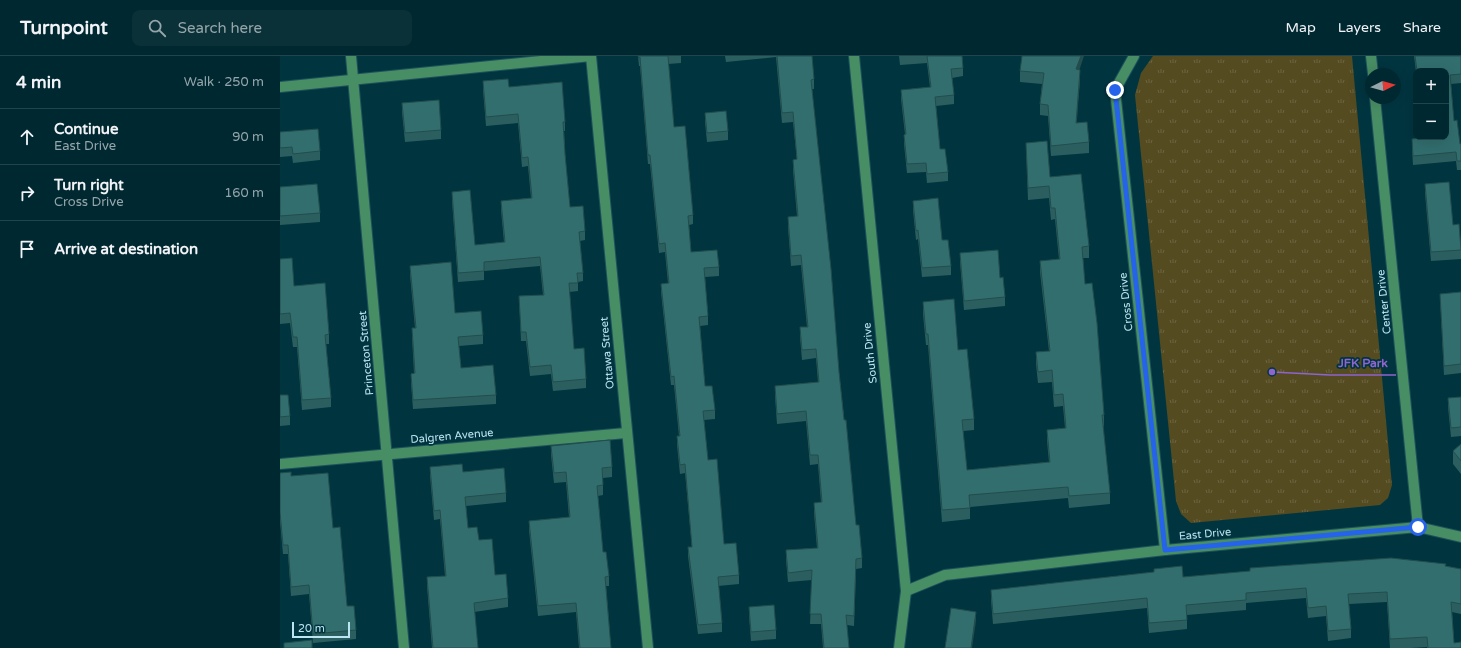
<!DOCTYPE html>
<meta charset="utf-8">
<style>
:root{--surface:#002830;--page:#0a3038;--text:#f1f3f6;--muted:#95a6ab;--line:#22444c}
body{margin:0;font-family:"Varela Round",sans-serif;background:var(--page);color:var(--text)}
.controls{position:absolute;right:12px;top:12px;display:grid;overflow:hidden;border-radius:8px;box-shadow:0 4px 16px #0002}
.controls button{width:36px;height:36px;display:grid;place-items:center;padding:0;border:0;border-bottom:1px solid var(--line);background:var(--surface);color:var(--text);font:20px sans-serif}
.compass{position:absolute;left:1085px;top:12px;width:36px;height:36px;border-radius:50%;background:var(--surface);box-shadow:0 4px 16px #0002;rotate:85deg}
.scale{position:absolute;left:12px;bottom:10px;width:58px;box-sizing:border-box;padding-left:4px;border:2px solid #bbe5f0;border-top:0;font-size:11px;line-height:14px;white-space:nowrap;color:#bbe5f0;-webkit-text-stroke:3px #003540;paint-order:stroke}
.stop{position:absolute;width:12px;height:12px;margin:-9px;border:3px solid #2563eb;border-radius:50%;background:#fff}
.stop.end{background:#2563eb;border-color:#fff;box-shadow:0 1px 4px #0008}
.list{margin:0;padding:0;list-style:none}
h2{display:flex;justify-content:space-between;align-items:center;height:52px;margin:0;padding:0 16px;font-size:17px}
h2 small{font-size:13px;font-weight:400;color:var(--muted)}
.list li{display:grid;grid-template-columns:26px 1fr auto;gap:12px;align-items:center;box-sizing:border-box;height:56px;padding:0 16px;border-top:1px solid var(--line)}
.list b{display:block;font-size:15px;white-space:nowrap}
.list p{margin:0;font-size:13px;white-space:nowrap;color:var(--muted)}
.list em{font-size:13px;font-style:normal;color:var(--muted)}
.icon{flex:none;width:22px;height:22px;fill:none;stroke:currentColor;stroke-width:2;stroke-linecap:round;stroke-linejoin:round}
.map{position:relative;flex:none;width:1181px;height:592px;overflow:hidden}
header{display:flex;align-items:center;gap:24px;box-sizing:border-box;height:56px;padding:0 20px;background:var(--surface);border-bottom:1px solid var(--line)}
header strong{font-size:19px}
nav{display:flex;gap:22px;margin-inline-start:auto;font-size:14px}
.search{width:280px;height:36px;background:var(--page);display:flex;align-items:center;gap:10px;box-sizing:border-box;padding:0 14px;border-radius:8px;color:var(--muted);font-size:15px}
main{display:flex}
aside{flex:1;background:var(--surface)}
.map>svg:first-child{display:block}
.park{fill:url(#park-tufts)}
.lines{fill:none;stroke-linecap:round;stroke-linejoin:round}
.minor-casing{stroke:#1e515c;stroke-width:12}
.minor{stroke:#488e64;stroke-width:10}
.wall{fill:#2b5f5f}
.shaded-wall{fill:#234d4d}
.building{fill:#326e6e;stroke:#234d4d}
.route{stroke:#2563eb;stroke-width:5}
.labels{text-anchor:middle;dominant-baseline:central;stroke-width:3.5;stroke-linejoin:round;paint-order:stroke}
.street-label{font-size:11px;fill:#bbe5f0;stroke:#003540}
.leader{fill:none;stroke:#8e64ce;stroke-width:1.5}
.callout-dot{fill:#8e64ce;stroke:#003540;stroke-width:1.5}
.callout-label{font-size:12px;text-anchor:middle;font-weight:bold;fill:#8e64ce;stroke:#003540;stroke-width:3.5;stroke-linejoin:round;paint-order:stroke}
</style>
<header>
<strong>Turnpoint</strong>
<div class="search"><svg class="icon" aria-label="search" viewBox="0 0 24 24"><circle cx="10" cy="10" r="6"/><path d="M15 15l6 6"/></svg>Search here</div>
<nav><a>Map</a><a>Layers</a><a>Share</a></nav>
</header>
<main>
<aside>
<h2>4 min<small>Walk · 250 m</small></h2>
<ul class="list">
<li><svg class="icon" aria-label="ahead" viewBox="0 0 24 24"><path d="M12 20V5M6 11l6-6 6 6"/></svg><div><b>Continue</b><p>East Drive</p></div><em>90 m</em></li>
<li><svg class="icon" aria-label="right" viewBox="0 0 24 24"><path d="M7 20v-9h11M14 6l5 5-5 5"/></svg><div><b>Turn right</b><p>Cross Drive</p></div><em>160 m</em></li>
<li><svg class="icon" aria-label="arrive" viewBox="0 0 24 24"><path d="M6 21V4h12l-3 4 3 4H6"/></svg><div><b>Arrive at destination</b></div></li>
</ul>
</aside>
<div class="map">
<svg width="1181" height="592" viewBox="0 0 1181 592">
<defs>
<pattern id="park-tufts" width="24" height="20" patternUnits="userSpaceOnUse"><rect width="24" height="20" fill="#554b20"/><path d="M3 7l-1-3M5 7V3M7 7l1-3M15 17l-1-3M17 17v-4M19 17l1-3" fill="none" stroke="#6c6541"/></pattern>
</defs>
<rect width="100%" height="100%" fill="#003540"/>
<polygon class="park" points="873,0 1072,0 1112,429 1108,442 1100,449 911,467 901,458 896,445 855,39 861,17"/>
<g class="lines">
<g class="minor-casing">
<g id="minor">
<polyline points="71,0 124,592"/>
<polyline points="311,0 368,592"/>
<polyline points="574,0 626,535 619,592"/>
<polyline points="854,0 835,34 885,494"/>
<polyline points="1091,0 1093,18"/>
<polyline points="0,31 311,0"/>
<polyline points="1095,42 1138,471"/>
<polyline points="0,408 346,377"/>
<polyline points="626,535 665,519 885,494 1138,471 1181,481"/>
</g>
</g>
<use href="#minor" class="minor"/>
</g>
<g class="wall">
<polygon points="358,0 401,0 401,7 388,8 394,71 413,159 413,168 409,169 411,196 439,211 439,220 425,221 428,260 428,269 420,270 425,330 435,354 435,363 424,364 428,404 444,488 459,519 459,528 438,530 442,567 442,576 418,578 408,500 408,491 412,491 405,417 400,418 397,389 397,380 399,380 394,329 391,329 381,236 381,228 388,227 385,196 379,197 370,108 368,108 360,10 359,10"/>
<polygon points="445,0 532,0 534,23 534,33 532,33 559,316 576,469 582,502 582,512 576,513 574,570 567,569 569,592 543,592 541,568 530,568 532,524 508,526 506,504 506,494 537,492 534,457 534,447 541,446 538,408 530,409 526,365 497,368 495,340 495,330 538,326 536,302 522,304 520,281 520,271 527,271 521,209 511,210 508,171 508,161 517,160 513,114 513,104 517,104 513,66 502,67 496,1 446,6"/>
<polygon points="619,0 682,0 683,12 683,20 672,22 674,39 674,48 656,50 660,93 668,116 668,125 647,127 646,116 627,117 624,88 624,79 625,78 621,43 621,34 650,31 647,7 620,9"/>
<polygon points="1134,0 1181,0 1181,27 1171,28 1174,65 1180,88 1181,88 1181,114 1177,114 1176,105 1133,109 1132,92 1132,83 1142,82 1142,81 1166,81 1166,15 1136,15 1136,16"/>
<polygon points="800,14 800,24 796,66 809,86 809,97 771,100 768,60 760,59 760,48 762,28 740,26 740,15"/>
<polygon points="203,25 229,31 285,66 285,75 284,75 285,98 290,151 305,175 305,184 300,185 303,217 303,225 298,226 298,235 289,236 294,293 306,323 306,332 273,335 271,318 250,320 246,285 241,285 239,240 263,239 260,210 204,215 204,224 178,226 172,145 172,136 195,189 224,186 221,154 221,145 251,142 248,110 242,111 238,67 206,70 203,34"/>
<polygon points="122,47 161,74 161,83 125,86 122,56"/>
<polygon points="425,57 448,75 448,84 427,86 425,66"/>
<polygon points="0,76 40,95 40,104 13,107 12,100 0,101"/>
<polygon points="746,87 770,121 809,190 809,202 803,202 805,228 824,359 824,370 823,370 830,437 830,448 789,452 788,442 690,451 690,463 662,466 648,289 646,289 643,258 643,246 678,294 694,363 694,374 683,375 687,414 769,406 767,385 767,374 785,372 783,350 774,351 772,326 758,327 756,308 756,296 769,295 760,216 760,205 779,203 775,163 771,164 769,142 748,144"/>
<polygon points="1145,128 1173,169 1181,187 1181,203 1151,205 1145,137"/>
<polygon points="0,131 40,157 40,166 0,169"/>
<polygon points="633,145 662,184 671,210 671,219 642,221 638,183 636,184 633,154"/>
<polygon points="680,197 720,222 725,241 725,250 684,254 680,206"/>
<polygon points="0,203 14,230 49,278 49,288 46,288 51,342 51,351 22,354 17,291 13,291 10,267 0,268"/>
<polygon points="130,210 175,257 203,279 203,288 179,290 181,312 216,339 216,348 133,353 131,327 131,318 134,317 132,281 132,272 135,272 130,219"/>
<polygon points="1181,236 1181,317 1164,319 1160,238"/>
<polygon points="0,339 10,360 10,369 0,370"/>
<polygon points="1181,341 1181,380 1171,381 1168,351 1168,342"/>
<polygon points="1181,388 1181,418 1173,408 1173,395"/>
<polygon points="271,390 332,411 332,421 323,422 323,439 318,440 323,496 329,520 329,530 326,530 331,592 299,592 296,556 258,560 249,474 249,465 289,461 286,426 274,427 271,399"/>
<polygon points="150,411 183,416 226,437 226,446 186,450 188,472 199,484 215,519 228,542 228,551 194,556 198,592 152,592 147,530 147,521 165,520 160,463 154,464 150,420"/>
<polygon points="0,417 11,420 53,472 67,550 76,574 76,583 33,587 29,538 11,540 8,498 3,498 0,465"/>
<polygon points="1166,510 1181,513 1181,558 1172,556 1174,587 1181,592 1147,592 1147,591 1130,592 1110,592 1107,546 1069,548 1071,573 1071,582 1048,585 1046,560 1028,562 1026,542 966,547 966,554 907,559 907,573 869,577 867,552 713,568 711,544 711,534 874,516 874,513 903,521"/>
<polygon points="469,551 496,574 496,583 471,585 469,560"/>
</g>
<g class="shaded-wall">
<polygon points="801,0 804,0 796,24 796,13"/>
<polygon points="800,14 800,24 796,77 796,67"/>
<polygon points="696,556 696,565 692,592 691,592"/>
</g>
<g class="building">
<polygon points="358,0 388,0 394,71 405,70 413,159 408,160 411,196 437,194 439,211 424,212 428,260 419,261 425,330 432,330 435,354 423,355 428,404 437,403 444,488 456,487 459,519 438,521 442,567 418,569 408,491 412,491 405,408 400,409 397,380 400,380 394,320 391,321 381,228 389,227 385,187 379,188 370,99 368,99 360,1 359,2"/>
<polygon points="497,0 532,0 534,23 531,24 551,213 559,316 564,364 566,364 576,469 579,469 582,502 576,503 574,560 566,559 569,592 544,592 541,558 530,558 532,514 508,517 506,494 538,492 534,447 542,446 538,399 530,399 526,355 497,358 495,330 539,326 536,293 522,294 520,271 528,271 521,199 511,200 508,161 518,160 513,104 517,103 513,56 502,57"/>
<polygon points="647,0 682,0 683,12 671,13 674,39 655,41 660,93 665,93 668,116 647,118 646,107 627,108 624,79 626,78 621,34 651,31"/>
<polygon points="742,0 801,0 796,13 800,14 796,67 807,66 809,86 771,90 768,49 760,48 764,17 740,15"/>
<polygon points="1135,0 1181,0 1181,18 1170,19 1174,65 1177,64 1180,88 1181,88 1181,105 1177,105 1176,96 1133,100 1132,83 1143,82 1143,81 1166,81 1166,15 1137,15"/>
<polygon points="228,23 229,31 282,26 285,66 283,66 285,98 290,151 303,150 305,175 299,176 303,217 297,217 298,227 289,227 294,293 304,292 306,323 273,326 271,309 250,311 246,276 241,276 239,240 264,239 260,201 204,206 204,215 178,217 172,136 190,134 195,189 225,186 221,145 252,142 248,101 242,102 238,58 206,61 203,25"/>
<polygon points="159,44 161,74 125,77 122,47"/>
<polygon points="446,55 448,75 427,77 425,57"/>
<polygon points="38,73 40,95 13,98 12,91 0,92 0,76"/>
<polygon points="767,85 770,121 801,118 809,190 802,191 805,228 812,227 817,267 824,359 822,359 830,437 789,440 788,431 689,439 690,452 662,454 648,278 646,278 643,246 674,243 678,294 687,293 694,363 682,364 687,414 770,406 767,374 786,372 783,338 774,339 772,314 758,316 756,296 770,295 760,205 780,203 775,152 771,152 769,130 748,132 746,87"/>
<polygon points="1169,126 1173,169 1179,168 1181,194 1151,196 1145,128"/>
<polygon points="37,128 40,157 0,160 0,131"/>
<polygon points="658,142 662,184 668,184 671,210 642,212 638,174 636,175 633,145"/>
<polygon points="718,194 720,222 723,221 725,241 684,245 680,197"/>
<polygon points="12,202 14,230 45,227 49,278 45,279 51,342 22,344 17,281 13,281 10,257 0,258 0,203"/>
<polygon points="171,206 175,257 201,255 203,279 178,281 181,312 213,309 216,339 133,344 131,318 135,317 132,272 136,272 130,210"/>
<polygon points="1181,236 1181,308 1164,310 1160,238"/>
<polygon points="0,339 8,339 10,360 0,361"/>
<polygon points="1181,341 1181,371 1171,372 1168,342"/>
<polygon points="330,384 332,411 322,412 323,429 317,430 323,496 326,496 329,520 325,521 331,592 300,592 296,547 258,550 249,465 290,461 286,416 274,417 271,390"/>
<polygon points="1181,388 1181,405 1173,395"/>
<polygon points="182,408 183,416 224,412 226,437 185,441 188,472 197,471 199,484 212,483 215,519 226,518 228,542 194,547 198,592 153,592 147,521 166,520 160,454 154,455 150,411"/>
<polygon points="11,416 11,420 48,417 53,472 60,471 67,550 74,550 76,574 33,578 29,529 11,531 8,489 3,489 0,456 0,417"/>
<polygon points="1111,502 1166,508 1165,510 1181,513 1181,548 1171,546 1174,587 1181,586 1181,592 1148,592 1147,581 1110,583 1107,536 1068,538 1071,573 1048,575 1046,550 1028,552 1026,532 966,537 966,544 906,549 907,564 869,567 867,542 713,558 711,534 874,516 874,513 902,510 903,521 970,515 970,512"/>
<polygon points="494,549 496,574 471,576 469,551"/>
<polygon points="671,552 696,556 691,592 665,592"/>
<polygon points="32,584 32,592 4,592 4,587"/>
</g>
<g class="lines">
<polyline class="route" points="835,34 885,494 1138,471"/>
</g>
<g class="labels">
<g class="street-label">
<text transform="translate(846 246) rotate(-96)">Cross Drive</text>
<text transform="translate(1104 246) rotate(-96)">Center Drive</text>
<text transform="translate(86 297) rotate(-95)">Princeton Street</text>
<text transform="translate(327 297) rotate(-95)">Ottawa Street</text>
<text transform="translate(590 297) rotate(-96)">South Drive</text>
<text transform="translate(172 380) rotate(-5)">Dalgren Avenue</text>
<text transform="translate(925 478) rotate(-5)">East Drive</text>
</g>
</g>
<path class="leader" d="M992 316L1050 319H1116"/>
<circle class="callout-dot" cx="992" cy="316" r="4"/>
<g class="callout-label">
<text x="1083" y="311">JFK Park</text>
</g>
</svg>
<div class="controls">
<button>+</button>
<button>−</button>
</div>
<svg class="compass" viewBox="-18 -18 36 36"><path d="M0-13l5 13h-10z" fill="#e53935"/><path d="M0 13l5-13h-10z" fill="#95a6ab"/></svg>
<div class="scale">20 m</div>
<div class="stop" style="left:1138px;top:471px"></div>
<div class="stop end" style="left:835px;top:34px"></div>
</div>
</main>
